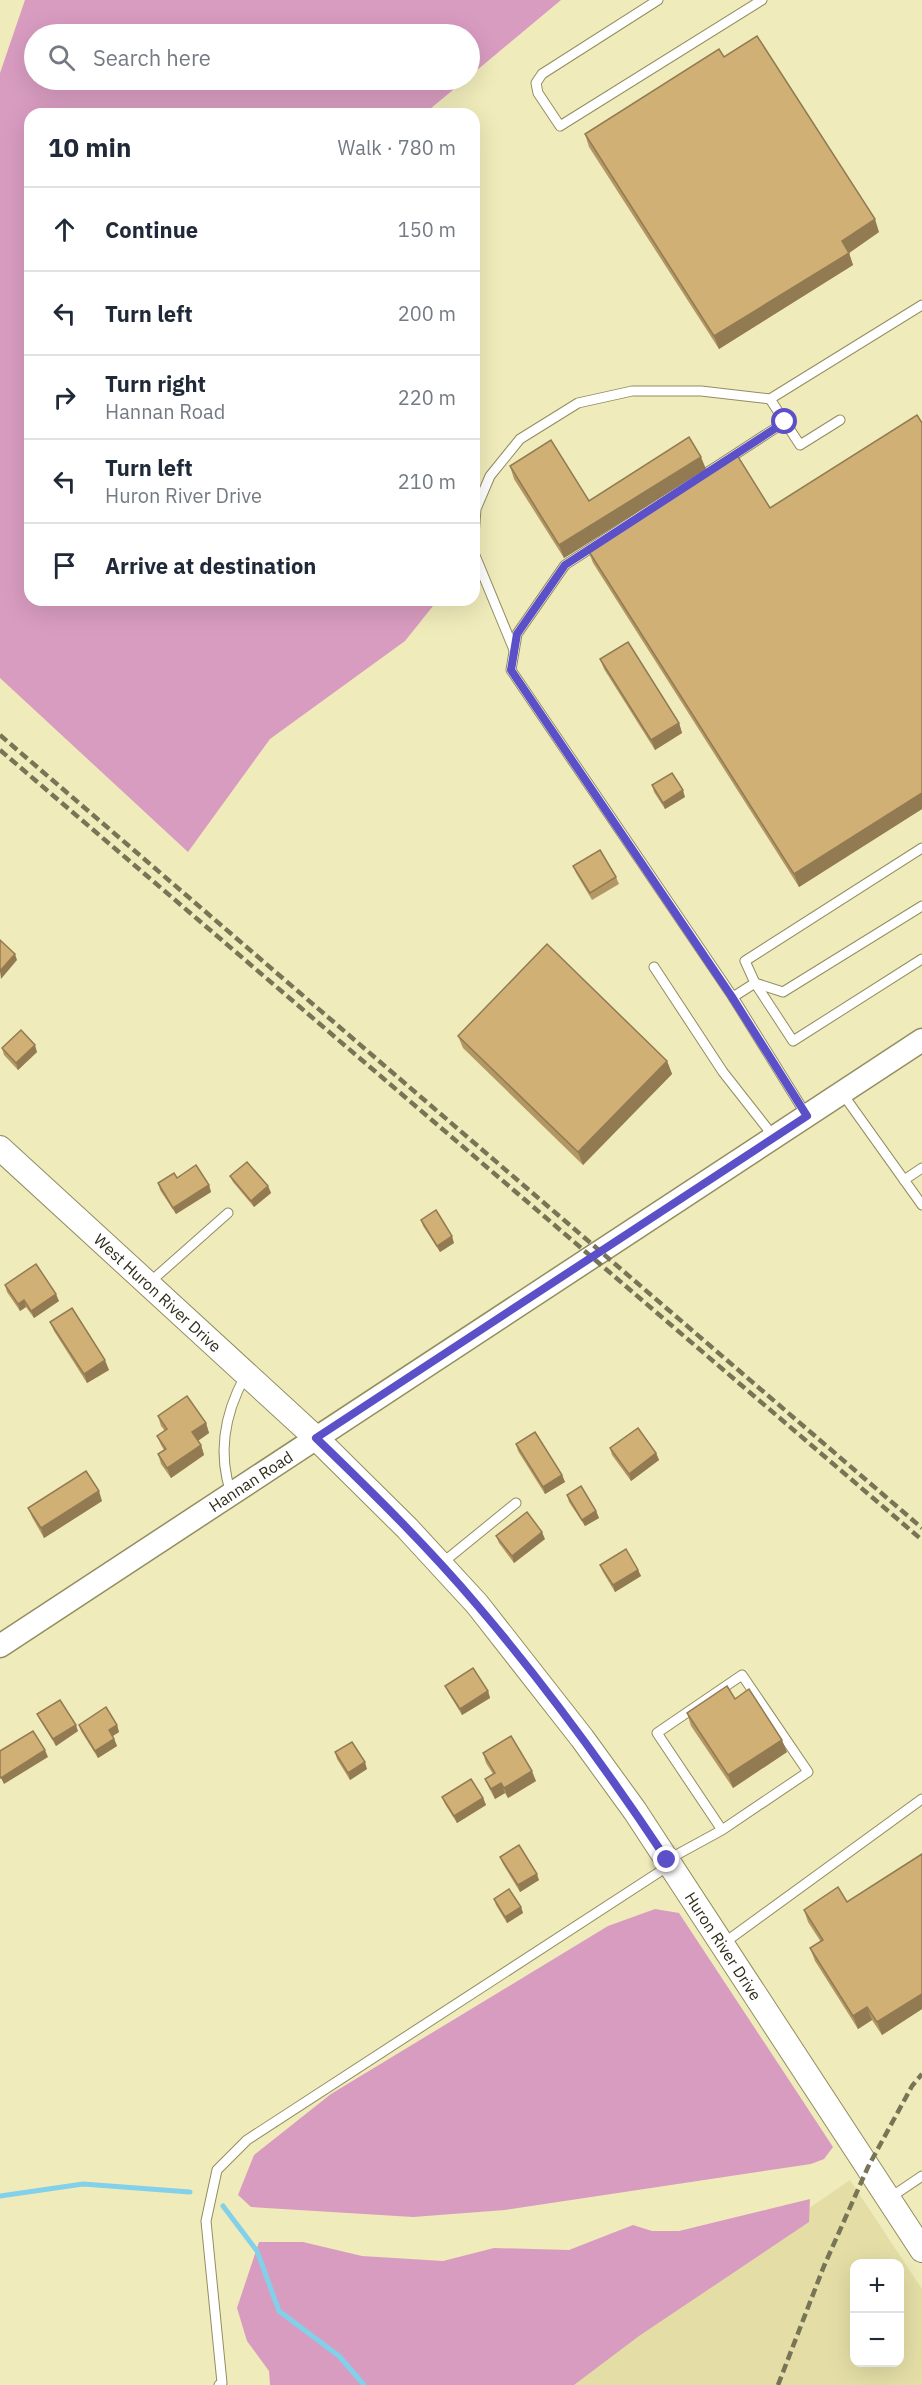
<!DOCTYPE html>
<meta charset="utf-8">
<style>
:root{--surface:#fff;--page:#f2f2f3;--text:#1f2937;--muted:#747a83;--line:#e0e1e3}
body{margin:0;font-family:"IBM Plex Sans",sans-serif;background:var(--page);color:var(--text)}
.controls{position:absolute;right:18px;bottom:18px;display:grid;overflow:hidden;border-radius:12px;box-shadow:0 6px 24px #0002}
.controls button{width:54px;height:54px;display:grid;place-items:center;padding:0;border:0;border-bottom:2px solid var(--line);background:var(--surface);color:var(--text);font:30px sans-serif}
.stop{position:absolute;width:18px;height:18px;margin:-14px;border:4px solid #5c50c8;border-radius:50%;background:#fff}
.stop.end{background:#5c50c8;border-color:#fff;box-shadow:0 2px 6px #0008}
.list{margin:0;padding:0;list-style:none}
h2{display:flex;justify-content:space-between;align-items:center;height:78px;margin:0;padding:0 24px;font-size:26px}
h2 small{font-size:20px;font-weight:400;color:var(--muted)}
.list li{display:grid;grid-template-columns:39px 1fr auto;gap:18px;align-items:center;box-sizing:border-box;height:84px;padding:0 24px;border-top:2px solid var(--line)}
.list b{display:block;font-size:22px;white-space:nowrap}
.list p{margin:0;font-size:20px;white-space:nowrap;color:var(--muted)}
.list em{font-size:20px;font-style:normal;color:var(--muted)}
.icon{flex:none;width:33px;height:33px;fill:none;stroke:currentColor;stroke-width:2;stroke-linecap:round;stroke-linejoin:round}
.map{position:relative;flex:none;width:922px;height:2385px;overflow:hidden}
.search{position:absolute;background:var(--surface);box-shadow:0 6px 24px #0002;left:24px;top:24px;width:456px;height:66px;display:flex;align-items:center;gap:15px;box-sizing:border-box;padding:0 21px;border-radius:33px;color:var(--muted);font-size:22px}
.panel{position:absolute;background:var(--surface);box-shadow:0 6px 24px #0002;left:24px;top:108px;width:456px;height:498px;border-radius:18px}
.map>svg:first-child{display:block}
.built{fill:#e4dea6;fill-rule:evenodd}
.forest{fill:#d89cc0}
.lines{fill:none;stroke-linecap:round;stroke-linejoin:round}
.stream{stroke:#83d0eb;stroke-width:5}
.service-casing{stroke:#928d60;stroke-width:11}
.tertiary-casing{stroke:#928d60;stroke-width:25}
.secondary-casing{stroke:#928d60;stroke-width:26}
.service{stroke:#fff;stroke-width:9}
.tertiary{stroke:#fff;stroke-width:22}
.secondary{stroke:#fff;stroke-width:24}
.rail{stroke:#787557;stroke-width:4.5;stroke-dasharray:9 4.5;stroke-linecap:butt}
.wall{fill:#b39765}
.shaded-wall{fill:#927b52}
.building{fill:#d0b075;stroke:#927b52;stroke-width:1.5}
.route{stroke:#5c50c8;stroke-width:8}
.labels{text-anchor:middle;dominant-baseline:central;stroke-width:4.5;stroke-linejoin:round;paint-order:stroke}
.street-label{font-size:16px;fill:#2f2d1a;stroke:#fdf8c7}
</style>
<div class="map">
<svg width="922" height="2385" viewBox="0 0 922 2385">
<rect width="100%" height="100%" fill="#f0ebba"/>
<path class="built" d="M850,2180L922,2289V2385H552ZM854,2264H900V2362H854Z"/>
<g class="forest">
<polygon points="25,0 561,0 470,76 470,34 34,34 34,80 465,80 424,114 30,114 30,600 431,600 433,606 405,641 270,739 188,852 0,678 0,73"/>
<polygon points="655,1909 679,1913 833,2147 824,2159 811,2164 505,2210 413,2217 251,2207 238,2195 254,2155 331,2094 608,1926"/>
<polygon points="810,2199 809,2222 639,2336 574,2385 270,2385 269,2371 247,2341 237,2308 259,2242 303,2242 362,2256 443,2261 494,2248 569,2250 633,2225 652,2231 679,2231"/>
</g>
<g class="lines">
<g class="stream">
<polyline points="0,2196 83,2184 190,2192"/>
<polyline points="223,2206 257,2251 279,2311 339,2356 364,2385"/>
</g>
<g class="service-casing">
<g id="service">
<polyline points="658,0 542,74 536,83 538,93 560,126 762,0"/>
<polyline points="840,420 800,445 770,399 922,305"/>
<polyline points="785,422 565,565 517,634 511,670 733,997 807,1116"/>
<polyline points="474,536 476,509 490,476 520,439 578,403 632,391 701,391 770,399"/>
<polyline points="474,553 514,650"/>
<polyline points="922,848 745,961 755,983 793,1041 922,959"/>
<polyline points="654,967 723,1072 774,1137"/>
<polyline points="755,983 783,992 922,906"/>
<polyline points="733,997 755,983"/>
<polyline points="842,1093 922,1205"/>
<polyline points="904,1180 922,1168"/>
<polyline points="149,1283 228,1213"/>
<path d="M231,1493C217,1452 225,1413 245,1376"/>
<polyline points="441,1564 516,1503"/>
<polyline points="669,1859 722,1830 808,1772 742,1675 657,1733 722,1830"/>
<polyline points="724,1943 922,1799"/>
<polyline points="888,2199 922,2176"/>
<polyline points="219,2385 222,2383 206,2221 217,2170 247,2140 670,1865"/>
</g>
</g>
<g class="tertiary-casing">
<g id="tertiary">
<path id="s1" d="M0,1646L922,1040"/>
</g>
</g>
<g class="secondary-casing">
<g id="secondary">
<path id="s2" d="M0,1148L316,1438L407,1528L477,1604L582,1738L635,1811L922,2250"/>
</g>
</g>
<use href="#service" class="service"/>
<use href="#tertiary" class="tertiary"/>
<use href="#secondary" class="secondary"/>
<g class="rail">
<polyline points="0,735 922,1528"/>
<polyline points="0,750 922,1540"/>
<polyline points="778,2385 824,2266 868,2167 912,2086 922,2074"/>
</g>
</g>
<g class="wall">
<polygon points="585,134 879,232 849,253 853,265 719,349 589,147"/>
<polygon points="922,423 922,809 799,887 593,563 588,550 770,508"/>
<polygon points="510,466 589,501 706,469 564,558 514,479"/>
<polygon points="600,659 679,723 682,733 655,750 604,669"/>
<polygon points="652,785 685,797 665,809 654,792"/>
<polygon points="573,866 616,877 619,884 592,900 576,873"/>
<polygon points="458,1036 667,1061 672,1074 583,1165 463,1048"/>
<polygon points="2,1048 37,1052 18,1070 4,1055"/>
<polygon points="230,1176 268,1186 271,1193 254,1207 233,1182"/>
<polygon points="177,1178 209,1185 211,1192 176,1214 160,1190 158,1183"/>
<polygon points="421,1220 454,1243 440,1252 423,1226"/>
<polygon points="5,1285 59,1301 34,1318 26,1307 20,1311 7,1292"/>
<polygon points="50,1322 109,1370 87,1383 54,1331"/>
<polygon points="158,1416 206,1423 209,1433 198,1441 201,1445 204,1455 171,1478 161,1464 158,1454 164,1450 161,1445 157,1436 165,1431 161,1426"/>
<polygon points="516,1444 562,1475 565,1482 545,1494 518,1451"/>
<polygon points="610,1448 656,1453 659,1460 631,1481 612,1455"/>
<polygon points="567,1495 596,1511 599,1518 585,1526 569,1502"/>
<polygon points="102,1501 44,1538 32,1517 28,1508"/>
<polygon points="496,1536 545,1539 514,1563 499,1543"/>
<polygon points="600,1565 638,1570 641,1576 615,1592 603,1572"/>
<polygon points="445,1686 488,1691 490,1698 462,1715 448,1692"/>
<polygon points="735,1699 787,1752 733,1788 691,1726 687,1713"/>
<polygon points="37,1714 78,1731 56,1746 40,1720"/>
<polygon points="79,1725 117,1725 119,1732 113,1736 117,1746 98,1758 81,1731"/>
<polygon points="335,1752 367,1769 350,1780 337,1759"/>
<polygon points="483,1753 536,1781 508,1798 505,1793 495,1799 489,1788 485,1779 493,1774 486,1763"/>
<polygon points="442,1797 483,1798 486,1805 457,1823 445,1804"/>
<polygon points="922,1854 922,2009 882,2035 872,2020 858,2029 815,1961 810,1948 821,1942 808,1922 804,1910 847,1902"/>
<polygon points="500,1857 539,1880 520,1892 503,1864"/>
<polygon points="494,1899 521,1907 523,1913 507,1923 496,1905"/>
</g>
<g class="shaded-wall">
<polygon points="875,219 879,232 849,253 853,265 719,349 714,336 842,241"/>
<polygon points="701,457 706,469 564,558 559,545"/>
<polygon points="679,723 682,733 655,750 651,740"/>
<polygon points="683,790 685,797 665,809 663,803"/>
<polygon points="922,793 922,809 799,887 794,874"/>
<polygon points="15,954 17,960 1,979 0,971"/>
<polygon points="35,1045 37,1052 18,1070 16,1063"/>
<polygon points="667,1061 672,1074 583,1165 578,1152"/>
<polygon points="209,1185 211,1192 176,1214 173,1208"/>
<polygon points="268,1186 271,1193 254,1207 251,1201"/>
<polygon points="452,1236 454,1243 440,1252 437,1246"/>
<polygon points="56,1294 59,1301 34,1318 31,1311"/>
<polygon points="24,1300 26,1307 20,1311 18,1304"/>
<polygon points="105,1360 109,1370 87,1383 84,1374"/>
<polygon points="206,1423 209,1433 196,1442 192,1432"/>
<polygon points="201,1445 204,1455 171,1478 167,1468"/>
<polygon points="656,1453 659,1460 631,1481 629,1474"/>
<polygon points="562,1475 565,1482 545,1494 543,1487"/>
<polygon points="99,1491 102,1501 44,1538 41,1528"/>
<polygon points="596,1511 599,1518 585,1526 582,1520"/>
<polygon points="542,1532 545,1539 514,1563 512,1556"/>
<polygon points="638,1570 641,1576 615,1592 613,1585"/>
<polygon points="488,1691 490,1698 462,1715 460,1709"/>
<polygon points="76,1725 78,1731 56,1746 53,1739"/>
<polygon points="117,1725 119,1732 111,1737 109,1730"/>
<polygon points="114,1739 117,1746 98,1758 95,1751"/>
<polygon points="782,1740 787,1752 733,1788 728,1775"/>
<polygon points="45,1750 48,1757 4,1784 1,1778"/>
<polygon points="365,1762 367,1769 350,1780 348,1773"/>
<polygon points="532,1771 536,1781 508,1798 504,1788"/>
<polygon points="501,1783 505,1793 495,1799 491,1789"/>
<polygon points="483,1798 486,1805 457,1823 454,1816"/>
<polygon points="537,1874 539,1880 520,1892 518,1885"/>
<polygon points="521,1907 523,1913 507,1923 505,1917"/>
<polygon points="922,1994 922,2009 882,2035 877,2022"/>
<polygon points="867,2007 872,2020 858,2029 853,2016"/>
</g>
<g class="building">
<polygon points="757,36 875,219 842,241 849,253 714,336 585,134 719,49 724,57"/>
<polygon points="917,415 922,423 922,793 794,874 588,550 737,455 770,508"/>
<polygon points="689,437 701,457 559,545 510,466 551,440 589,501"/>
<polygon points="628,642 679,723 651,740 600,659"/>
<polygon points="672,773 683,790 663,803 652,785"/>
<polygon points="600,850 616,877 590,893 573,866"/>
<polygon points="0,940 15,954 0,971"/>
<polygon points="547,944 667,1061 578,1152 458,1036"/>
<polygon points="21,1030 35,1045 16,1063 2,1048"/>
<polygon points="247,1162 268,1186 251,1201 230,1176"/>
<polygon points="196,1165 209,1185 173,1208 158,1183 174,1173 177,1178"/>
<polygon points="436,1210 452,1236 437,1246 421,1220"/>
<polygon points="36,1264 56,1294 31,1311 24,1300 18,1304 5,1285"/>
<polygon points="72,1308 105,1360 84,1374 50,1322"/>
<polygon points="187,1396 206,1423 192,1432 201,1445 167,1468 158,1454 166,1449 157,1436 167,1429 158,1416"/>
<polygon points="638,1428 656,1453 629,1474 610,1448"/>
<polygon points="535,1432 562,1475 543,1487 516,1444"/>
<polygon points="86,1471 99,1491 41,1528 28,1508"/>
<polygon points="581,1486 596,1511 582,1520 567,1495"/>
<polygon points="527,1512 542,1532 512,1556 496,1536"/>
<polygon points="626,1549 638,1570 613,1585 600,1565"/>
<polygon points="473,1668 488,1691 460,1709 445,1686"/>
<polygon points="727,1686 735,1699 749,1689 782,1740 728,1775 687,1713"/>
<polygon points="60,1700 76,1725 53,1739 37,1714"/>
<polygon points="106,1707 117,1725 109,1730 114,1739 95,1751 79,1725"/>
<polygon points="33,1731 45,1750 1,1778 0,1776 0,1751"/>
<polygon points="511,1736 532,1771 504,1788 501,1783 491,1789 485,1779 495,1773 483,1753"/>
<polygon points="352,1742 365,1762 348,1773 335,1752"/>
<polygon points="471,1779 483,1798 454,1816 442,1797"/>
<polygon points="519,1845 537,1874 518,1885 500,1857"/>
<polygon points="922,1854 922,1994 877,2022 867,2007 853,2016 810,1948 823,1940 804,1910 838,1887 847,1902"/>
<polygon points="509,1889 521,1907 505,1917 494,1899"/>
</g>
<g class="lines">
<path class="route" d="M667,1860C608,1771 546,1686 477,1605C427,1546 372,1492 316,1438L807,1116L732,997L511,670L517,634L565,565L785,422"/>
</g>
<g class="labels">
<g class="street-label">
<text stroke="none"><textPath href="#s2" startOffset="214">West Huron River Drive</textPath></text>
<text stroke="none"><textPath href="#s1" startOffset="300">Hannan Road</textPath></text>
<text stroke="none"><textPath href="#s2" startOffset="1082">Huron River Drive</textPath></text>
</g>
</g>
</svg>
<div class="controls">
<button>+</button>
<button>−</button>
</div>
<div class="stop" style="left:785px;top:422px"></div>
<div class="stop end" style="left:667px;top:1860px"></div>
<div class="search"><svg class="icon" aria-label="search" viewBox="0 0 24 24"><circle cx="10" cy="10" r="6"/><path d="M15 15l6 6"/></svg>Search here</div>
<section class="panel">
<h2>10 min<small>Walk · 780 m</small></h2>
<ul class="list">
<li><svg class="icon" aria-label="ahead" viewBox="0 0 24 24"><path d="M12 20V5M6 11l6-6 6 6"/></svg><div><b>Continue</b></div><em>150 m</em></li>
<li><svg class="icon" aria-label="left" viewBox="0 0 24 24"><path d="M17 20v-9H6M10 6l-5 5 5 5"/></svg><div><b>Turn left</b></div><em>200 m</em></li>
<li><svg class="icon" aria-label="right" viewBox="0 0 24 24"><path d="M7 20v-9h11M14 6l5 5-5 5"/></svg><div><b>Turn right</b><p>Hannan Road</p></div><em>220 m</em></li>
<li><svg class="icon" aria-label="left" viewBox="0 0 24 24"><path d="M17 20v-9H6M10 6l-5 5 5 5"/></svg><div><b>Turn left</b><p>Huron River Drive</p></div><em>210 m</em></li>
<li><svg class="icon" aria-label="arrive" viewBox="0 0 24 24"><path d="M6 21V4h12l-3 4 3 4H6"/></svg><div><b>Arrive at destination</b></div></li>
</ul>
</section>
</div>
